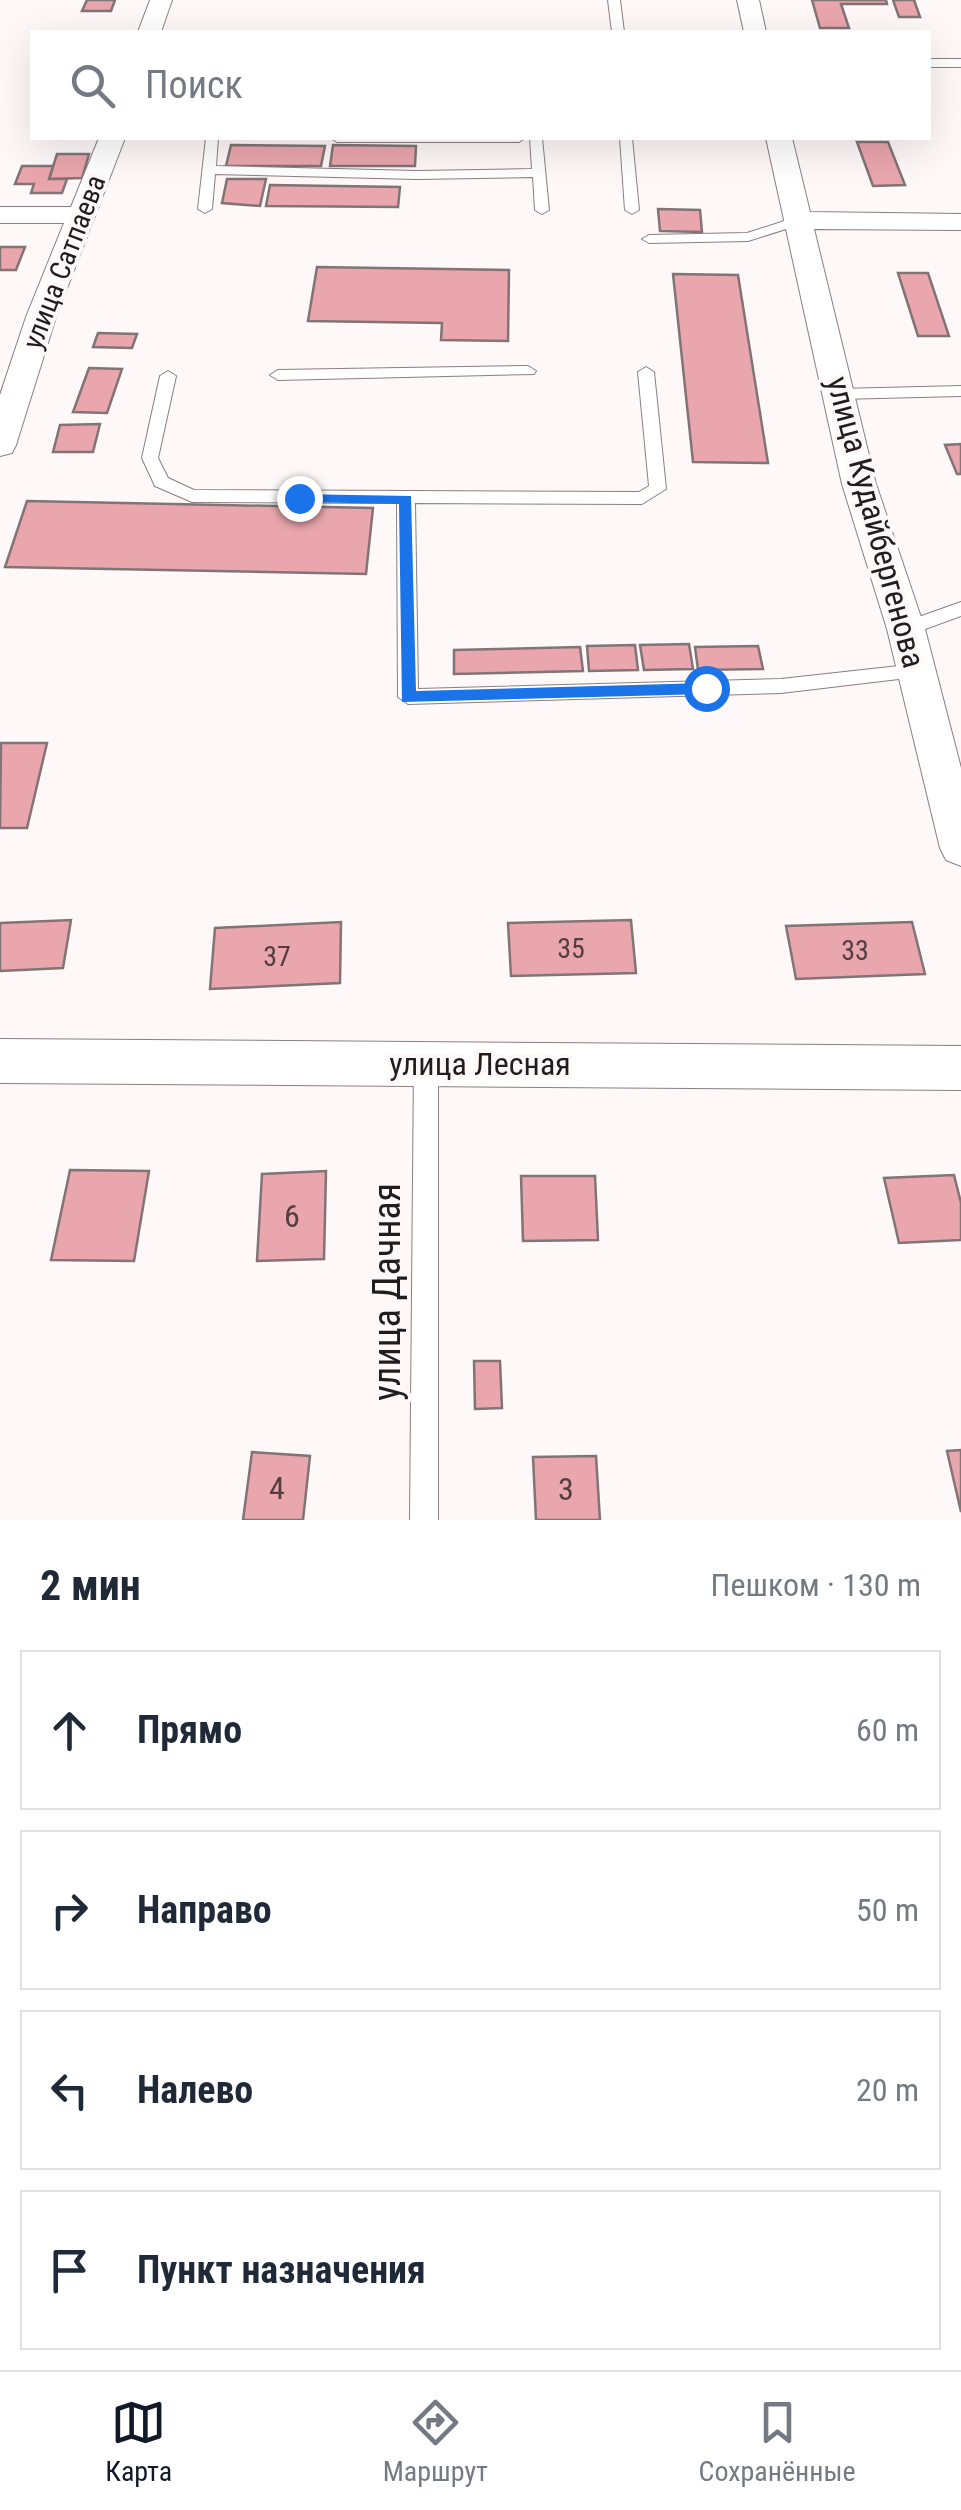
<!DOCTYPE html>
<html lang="ru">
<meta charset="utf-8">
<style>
:root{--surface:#fff;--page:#f2f2f3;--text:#1f2937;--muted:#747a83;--line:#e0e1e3;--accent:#111827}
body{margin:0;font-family:"Roboto Condensed",sans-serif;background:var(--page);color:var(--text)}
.stop{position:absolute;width:30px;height:30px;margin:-22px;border:8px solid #1a73e8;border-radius:50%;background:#fff}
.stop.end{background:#1a73e8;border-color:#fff;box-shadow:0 2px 10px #0008}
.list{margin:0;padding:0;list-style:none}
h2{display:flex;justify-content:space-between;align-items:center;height:130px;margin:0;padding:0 40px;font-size:42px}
h2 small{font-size:32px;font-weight:400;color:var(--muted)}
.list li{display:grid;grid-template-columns:65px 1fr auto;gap:30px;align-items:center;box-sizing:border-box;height:160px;margin:0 20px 20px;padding:0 20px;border:2px solid var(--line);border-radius:0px}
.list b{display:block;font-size:38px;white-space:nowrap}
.list em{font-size:32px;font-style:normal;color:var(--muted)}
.icon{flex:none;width:55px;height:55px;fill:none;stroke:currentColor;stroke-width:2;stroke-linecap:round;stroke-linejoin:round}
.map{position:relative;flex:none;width:961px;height:1520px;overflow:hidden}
.search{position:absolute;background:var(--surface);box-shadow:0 10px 40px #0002;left:30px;right:30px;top:30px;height:110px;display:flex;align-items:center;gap:25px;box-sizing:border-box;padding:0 35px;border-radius:0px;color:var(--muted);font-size:38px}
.sheet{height:850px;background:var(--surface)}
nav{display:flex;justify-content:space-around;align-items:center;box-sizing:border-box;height:140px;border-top:2px solid var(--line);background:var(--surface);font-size:28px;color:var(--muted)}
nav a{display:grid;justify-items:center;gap:5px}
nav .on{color:var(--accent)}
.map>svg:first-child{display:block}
.building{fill:#eaa6ad;stroke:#827475;stroke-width:2.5}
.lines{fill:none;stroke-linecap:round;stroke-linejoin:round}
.service-casing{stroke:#8c7e7f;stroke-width:2}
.minor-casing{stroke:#8c7e7f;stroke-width:2}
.service{fill:#fff;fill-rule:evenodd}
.minor{fill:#fff;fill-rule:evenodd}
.route{fill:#1a73e8}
.labels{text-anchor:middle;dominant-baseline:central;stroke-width:8;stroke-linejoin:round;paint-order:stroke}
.far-street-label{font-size:28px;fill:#221c1d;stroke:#fef8f8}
.number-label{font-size:28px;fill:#543e41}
.street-label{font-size:32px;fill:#221c1d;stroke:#fef8f8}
.near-number-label{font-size:32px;fill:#543e41}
.near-street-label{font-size:38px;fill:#221c1d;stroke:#fef8f8}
</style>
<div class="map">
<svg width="961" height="1520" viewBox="0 0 961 1520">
<rect width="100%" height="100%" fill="#fef8f8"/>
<g class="building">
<polygon points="87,0 115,0 111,11 82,11"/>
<polygon points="812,0 886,0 887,4 841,4 849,28 820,28"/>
<polygon points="893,0 914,0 920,17 899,17"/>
<polygon points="857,142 888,142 905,185 873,186"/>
<polygon points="231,145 325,146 321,166 226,166"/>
<polygon points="333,145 416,146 415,166 330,166"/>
<polygon points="57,154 89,154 82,178 49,179"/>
<polygon points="22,166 53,166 49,179 67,179 62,193 31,193 34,184 15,184"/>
<polygon points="227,179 266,179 260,206 222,203"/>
<polygon points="270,185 400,187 398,207 266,206"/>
<polygon points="658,209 700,210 702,232 660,231"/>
<polygon points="0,247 25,247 16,270 0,270"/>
<polygon points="317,267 509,270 508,341 441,340 442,323 308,321"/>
<polygon points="898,273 928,273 949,336 918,336"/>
<polygon points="673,274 738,275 768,463 693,462"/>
<polygon points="98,333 137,334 132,348 93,347"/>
<polygon points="89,368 122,369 107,413 73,412"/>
<polygon points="100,424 93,452 53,452 60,425"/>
<polygon points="961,444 961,474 957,474 945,445"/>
<polygon points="27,501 373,508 366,574 5,567"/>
<polygon points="689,644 693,669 644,670 640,645"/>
<polygon points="635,645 638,670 589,671 587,646"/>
<polygon points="758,646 763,669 698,670 695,647"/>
<polygon points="580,647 583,671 454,674 454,650"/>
<polygon points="1,743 47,743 27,828 0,828"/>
<polygon points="71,920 63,968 0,971 0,923"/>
<polygon points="631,920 636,973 511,976 508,923"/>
<polygon points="341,922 340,983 210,989 215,928"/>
<polygon points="912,922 925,974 796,979 786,926"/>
<polygon points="70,1170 149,1171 134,1261 51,1260"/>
<polygon points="326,1171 324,1259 257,1261 262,1174"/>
<polygon points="954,1175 961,1203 961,1240 899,1243 884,1178"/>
<polygon points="521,1176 595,1176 598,1240 523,1241"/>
<polygon points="474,1361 500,1361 502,1408 475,1409"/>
<polygon points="961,1450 961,1512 947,1451"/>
<polygon points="252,1452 310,1456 303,1520 243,1520"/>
<polygon points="596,1456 600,1520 536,1520 533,1457"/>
</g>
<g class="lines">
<g class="service-casing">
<g id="service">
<polygon points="608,0 620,0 624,32 612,32"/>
<rect x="928" y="59" width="33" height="8"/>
<polygon points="206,138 218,138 216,166 417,171 532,169 530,138 542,138 549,210 542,214 535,210 533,177 417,179 215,174 212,209 205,213 198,209"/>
<polygon points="331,138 525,138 519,142 337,142"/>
<polygon points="620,138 632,138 639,210 632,214 625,210"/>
<polygon points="800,216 805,217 805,223 748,241 649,243 642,239 649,235 747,233"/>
<polygon points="528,366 536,371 534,374 278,380 270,375 278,370"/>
<polygon points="646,367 654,372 666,489 642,504 415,503 418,689 781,679 917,664 926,671 924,676 781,693 408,704 398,697 397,503 192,502 155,486 142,458 160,376 168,371 176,376 158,458 168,478 194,490 639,492 649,486 638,372"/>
<polygon points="961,386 961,396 839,399 831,394 839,389"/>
<polygon points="961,602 961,616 906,636 897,629 899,624"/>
<polygon points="426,1053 434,1056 438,1064 438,1520 410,1520 414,1064 418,1056"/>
</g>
</g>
<g class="minor-casing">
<g id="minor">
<polygon points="150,0 172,0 161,32 138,32"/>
<polygon points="737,0 759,0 766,32 744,32"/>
<polygon points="99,138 125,138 56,317 16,445 12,453 0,456 0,395 26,317 64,223 0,223 0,207 71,207"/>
<polygon points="766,138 792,138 810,212 961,214 961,230 814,229 876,484 925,629 961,768 961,866 946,860 940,848 887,629 842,484"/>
<polygon points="0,1039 961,1046 961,1090 0,1083"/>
</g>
</g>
<use href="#service" class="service"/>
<use href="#minor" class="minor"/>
</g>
<polygon class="route" points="294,494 411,496 416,691 706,683 714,688 706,694 402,702 399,504 299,502 292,498"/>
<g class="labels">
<g class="far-street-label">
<text transform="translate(64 262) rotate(-69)">улица Сатпаева</text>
</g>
<g class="number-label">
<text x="571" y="948">35</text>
<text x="855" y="950">33</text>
<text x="277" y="956">37</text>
</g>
<g class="street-label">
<text transform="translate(876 522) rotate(75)">улица Кудайбергенова</text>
<text x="480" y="1064">улица Лесная</text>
</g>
<g class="near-number-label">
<text x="292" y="1216">6</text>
<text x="277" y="1488">4</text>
<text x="566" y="1489">3</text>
</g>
<g class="near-street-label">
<text transform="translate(387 1292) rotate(-90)">улица Дачная</text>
</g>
</g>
</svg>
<div class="stop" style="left:706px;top:688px"></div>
<div class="stop end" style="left:299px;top:498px"></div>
<div class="search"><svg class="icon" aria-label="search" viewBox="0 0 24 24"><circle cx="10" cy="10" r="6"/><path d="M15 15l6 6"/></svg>Поиск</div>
</div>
<section class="sheet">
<h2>2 мин<small>Пешком · 130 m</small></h2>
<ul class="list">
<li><svg class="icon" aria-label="ahead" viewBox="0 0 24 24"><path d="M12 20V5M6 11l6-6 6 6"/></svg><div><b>Прямо</b></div><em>60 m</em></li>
<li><svg class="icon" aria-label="right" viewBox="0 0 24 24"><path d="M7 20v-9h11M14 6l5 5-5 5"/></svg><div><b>Направо</b></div><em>50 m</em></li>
<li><svg class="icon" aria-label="left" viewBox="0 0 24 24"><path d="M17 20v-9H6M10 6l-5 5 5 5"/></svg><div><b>Налево</b></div><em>20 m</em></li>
<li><svg class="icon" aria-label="arrive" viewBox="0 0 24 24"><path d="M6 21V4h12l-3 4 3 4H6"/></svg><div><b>Пункт назначения</b></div></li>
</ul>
</section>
<nav>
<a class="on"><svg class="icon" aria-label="map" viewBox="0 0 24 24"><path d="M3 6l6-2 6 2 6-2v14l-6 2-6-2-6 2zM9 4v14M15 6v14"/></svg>Карта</a>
<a><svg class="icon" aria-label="directions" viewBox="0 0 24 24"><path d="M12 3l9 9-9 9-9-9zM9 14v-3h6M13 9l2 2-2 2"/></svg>Маршрут</a>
<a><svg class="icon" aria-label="saved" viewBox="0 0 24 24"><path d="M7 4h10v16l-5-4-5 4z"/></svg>Сохранённые</a>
</nav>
